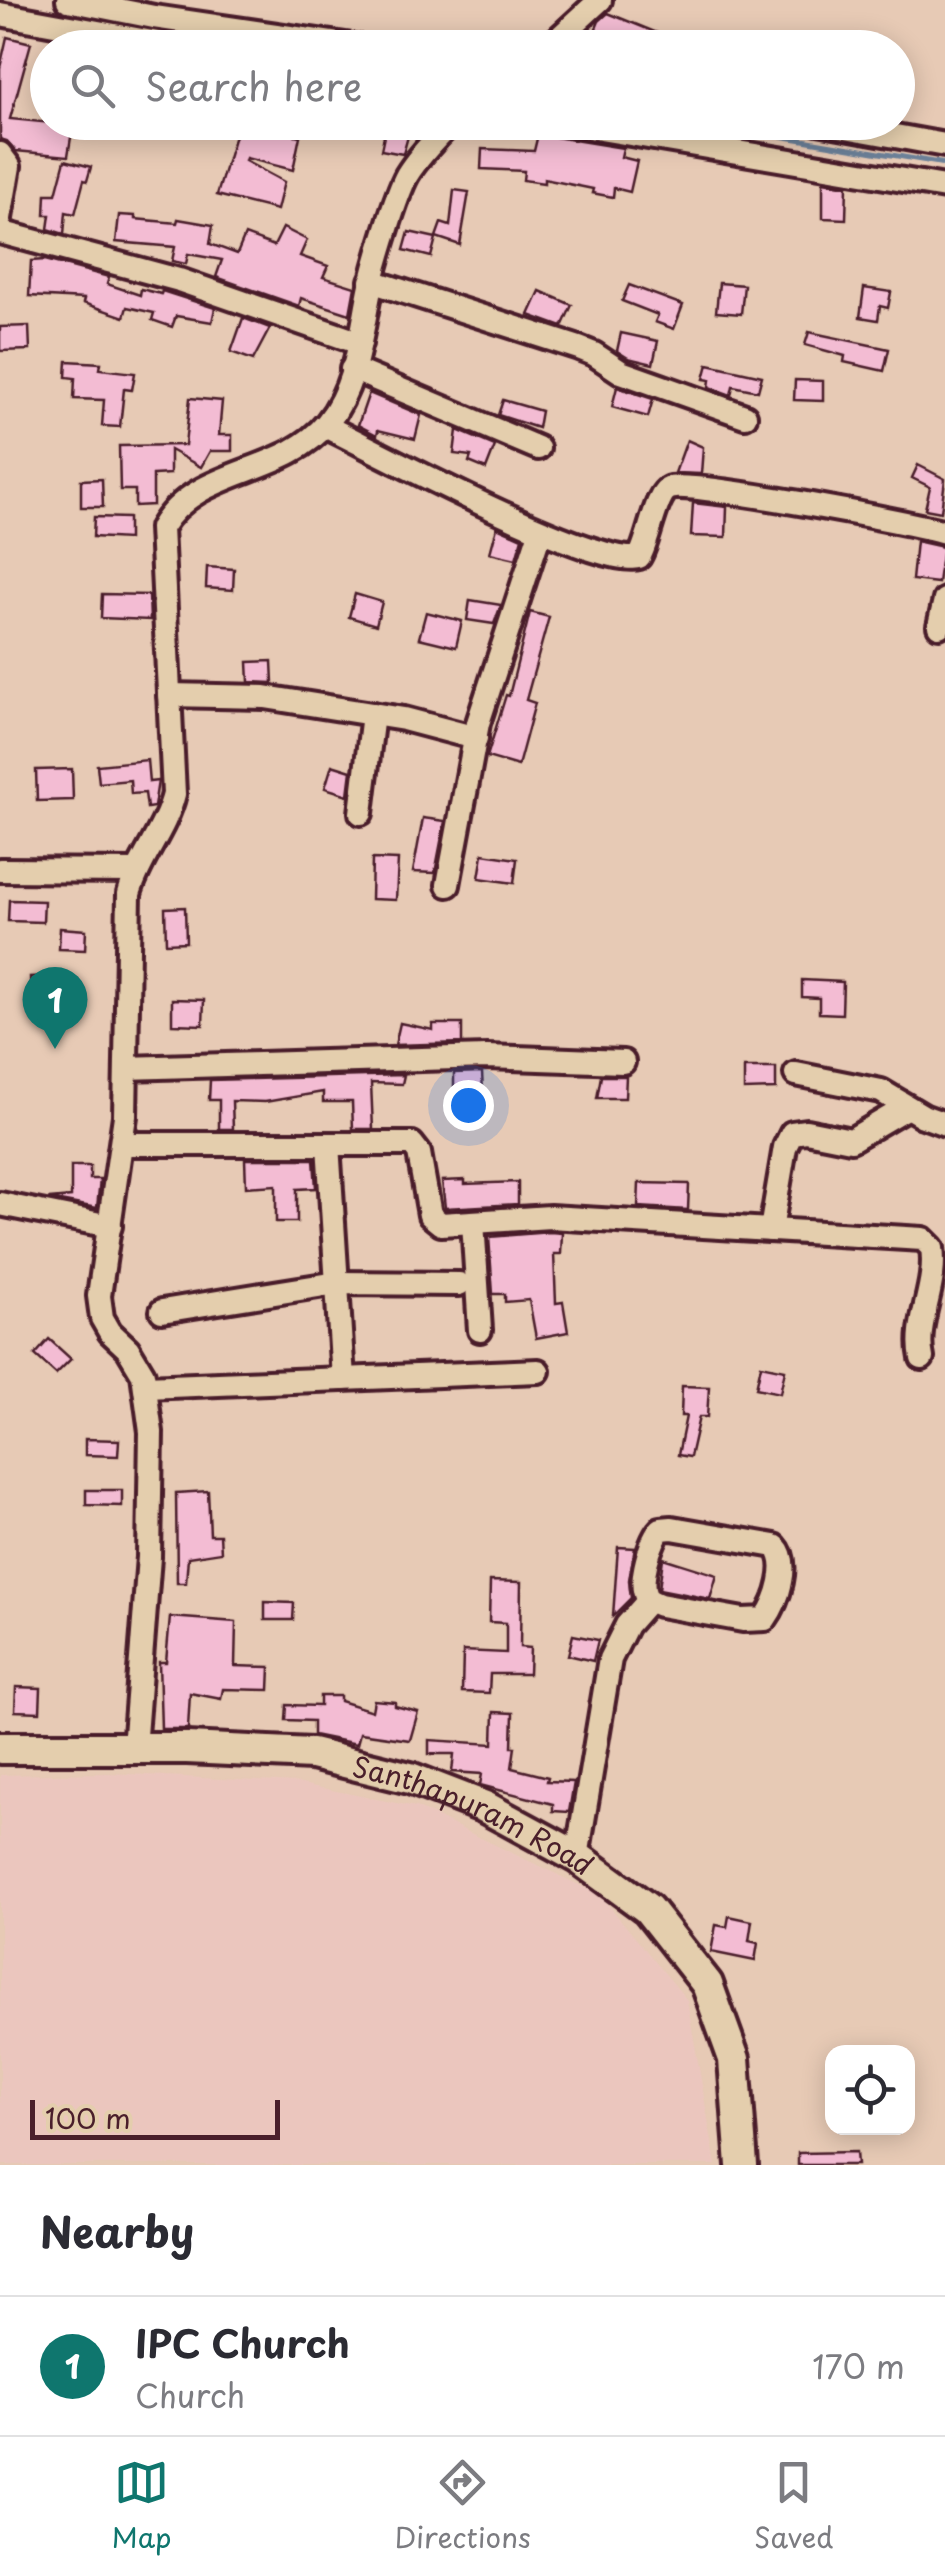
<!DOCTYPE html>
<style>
:root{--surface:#fff;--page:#f7f7f7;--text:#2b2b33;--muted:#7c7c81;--line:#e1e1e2;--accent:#0f766e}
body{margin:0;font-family:"Playpen Sans",sans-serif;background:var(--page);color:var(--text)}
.controls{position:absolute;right:30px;bottom:30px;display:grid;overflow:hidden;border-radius:20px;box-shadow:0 5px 25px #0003}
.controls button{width:90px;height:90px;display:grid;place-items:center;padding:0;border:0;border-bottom:2px solid var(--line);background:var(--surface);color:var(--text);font:50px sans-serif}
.scale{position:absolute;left:30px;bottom:25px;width:250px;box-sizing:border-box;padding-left:10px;border:5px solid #4a1f2b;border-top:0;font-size:28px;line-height:35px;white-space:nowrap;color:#4a1f2b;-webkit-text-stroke:8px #e4cead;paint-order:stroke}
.you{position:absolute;left:468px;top:1105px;width:35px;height:35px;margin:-25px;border:8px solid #fff;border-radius:50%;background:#1a73e8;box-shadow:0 0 0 15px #1a73e833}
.badge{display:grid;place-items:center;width:65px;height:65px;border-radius:50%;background:var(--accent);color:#fff;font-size:32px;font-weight:700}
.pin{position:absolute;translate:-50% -82px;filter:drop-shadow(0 2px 5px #0008)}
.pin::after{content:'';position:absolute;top:52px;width:35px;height:30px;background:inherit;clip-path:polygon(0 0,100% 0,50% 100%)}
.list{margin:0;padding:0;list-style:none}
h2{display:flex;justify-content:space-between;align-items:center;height:130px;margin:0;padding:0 40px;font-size:42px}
h2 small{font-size:32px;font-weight:400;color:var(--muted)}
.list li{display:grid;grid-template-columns:65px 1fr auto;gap:30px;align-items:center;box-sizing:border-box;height:140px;padding:0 40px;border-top:2px solid var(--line)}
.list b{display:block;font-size:38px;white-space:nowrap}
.list p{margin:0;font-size:32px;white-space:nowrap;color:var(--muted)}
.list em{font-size:32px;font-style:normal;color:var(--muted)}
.icon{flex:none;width:55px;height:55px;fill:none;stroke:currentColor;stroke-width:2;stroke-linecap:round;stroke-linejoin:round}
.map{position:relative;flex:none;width:945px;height:2165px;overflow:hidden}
.search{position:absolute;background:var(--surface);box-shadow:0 5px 25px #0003;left:30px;right:30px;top:30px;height:110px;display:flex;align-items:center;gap:25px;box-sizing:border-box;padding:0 35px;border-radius:55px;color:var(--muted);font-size:38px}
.sheet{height:270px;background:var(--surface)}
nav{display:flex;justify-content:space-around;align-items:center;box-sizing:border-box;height:140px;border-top:2px solid var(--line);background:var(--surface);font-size:28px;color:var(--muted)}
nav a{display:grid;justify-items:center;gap:5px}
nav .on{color:var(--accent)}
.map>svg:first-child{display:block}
.built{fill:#ebc6be}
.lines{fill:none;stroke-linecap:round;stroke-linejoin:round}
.stream{stroke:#6c8199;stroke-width:5}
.building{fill:#f3bcd3;stroke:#4a1f2b;stroke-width:2.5}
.minor-casing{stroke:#4a1f2b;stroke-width:30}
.major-casing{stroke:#4a1f2b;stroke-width:38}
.minor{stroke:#e4cead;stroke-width:22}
.major{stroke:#e4cead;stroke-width:30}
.labels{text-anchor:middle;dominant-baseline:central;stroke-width:8;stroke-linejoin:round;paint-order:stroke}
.street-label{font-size:28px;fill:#4a1f2b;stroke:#e4cead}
</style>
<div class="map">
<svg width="945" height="2165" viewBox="0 0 945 2165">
<rect width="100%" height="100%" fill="#e7cab5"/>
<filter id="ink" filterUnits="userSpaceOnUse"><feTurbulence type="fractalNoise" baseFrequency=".01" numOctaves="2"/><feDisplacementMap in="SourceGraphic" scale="20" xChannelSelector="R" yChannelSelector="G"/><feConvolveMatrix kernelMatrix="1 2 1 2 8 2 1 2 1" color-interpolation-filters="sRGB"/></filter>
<g filter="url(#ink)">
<polygon class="built" points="109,1773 296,1783 416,1807 600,1895 687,2000 716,2165 0,2165 0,1775"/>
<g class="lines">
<g class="stream">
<polyline points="32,8 260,48"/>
<polyline points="696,122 945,164"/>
</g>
</g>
<g class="building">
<polygon points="608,13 692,47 692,48 588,48 599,21"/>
<polygon points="7,37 31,43 10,119 73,125 68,156 16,151 7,141 0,139 0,68"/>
<polygon points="239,122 293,122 290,134 300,136 293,170 246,158 245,161 284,182 277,210 217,195"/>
<polygon points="387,122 412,122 403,154 381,150"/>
<polygon points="541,122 556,137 623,148 621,157 637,161 630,192 614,188 613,197 592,193 593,189 544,179 544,183 523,180 524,171 481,169 482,149 534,151"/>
<polygon points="65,160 91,167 87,181 84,180 75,214 66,212 64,234 48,229 50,215 45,215 46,194 56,194"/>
<polygon points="823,182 847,186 846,219 823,218"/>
<polygon points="454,190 469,192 460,245 436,237 441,223 450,226"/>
<polygon points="119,215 135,216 135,219 177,223 178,219 213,225 210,244 237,254 245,235 274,246 283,228 307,240 300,256 328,266 323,277 355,287 350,314 301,298 299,306 216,277 222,260 188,254 186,264 172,261 175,247 116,242"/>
<polygon points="409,232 436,238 431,257 404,250"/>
<polygon points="45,260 109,277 107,284 140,295 141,289 161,294 162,291 215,308 212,322 176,316 172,327 152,320 154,313 127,307 124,317 83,303 84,299 29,296 31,261"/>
<polygon points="719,283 744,285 741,314 716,312"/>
<polygon points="629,285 683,305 674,329 655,322 658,315 622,301"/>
<polygon points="864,288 891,292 888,308 880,306 878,320 860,317"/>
<polygon points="540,291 572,305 562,327 529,315"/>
<polygon points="243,318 270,328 253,360 231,352"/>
<polygon points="29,326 30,350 0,351 0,327"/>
<polygon points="809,332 889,349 884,371 844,362 845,356 805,345"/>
<polygon points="621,333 658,341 653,364 628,358 617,351"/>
<polygon points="67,361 101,363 100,369 135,373 132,390 124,389 120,427 102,426 104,400 74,399 75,378 66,377"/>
<polygon points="708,364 762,376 758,391 733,386 731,395 709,387 710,380 704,379"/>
<polygon points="795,380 823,381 823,401 794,400"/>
<polygon points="617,387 653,399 648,417 612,407"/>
<polygon points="369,393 421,415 415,439 378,430 377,435 358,425"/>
<polygon points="190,398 222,401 219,435 232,435 232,451 210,451 201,467 170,450 170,474 153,475 153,505 135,506 135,490 120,490 119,446 185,445"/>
<polygon points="503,400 541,411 538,428 498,415"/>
<polygon points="457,430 495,446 486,469 469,462 471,456 454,454"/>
<polygon points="687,440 703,447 701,474 675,473"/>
<polygon points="918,465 945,479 941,512 925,509 930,487 912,478"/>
<polygon points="102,479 103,507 81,507 81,480"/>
<polygon points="693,503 727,507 726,537 691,536"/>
<polygon points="94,517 128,518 128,539 93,537"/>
<polygon points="497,527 522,538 516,559 490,553"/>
<polygon points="916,541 943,547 938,583 912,580"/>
<polygon points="207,567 234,569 233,590 206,588"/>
<polygon points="102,594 149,595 150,620 101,618"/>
<polygon points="355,594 382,602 376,625 349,617"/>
<polygon points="470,600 501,605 494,624 467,620"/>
<polygon points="426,612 462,621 456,647 419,638"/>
<polygon points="530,612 549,617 526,700 535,703 518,766 487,757 506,695 509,696"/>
<polygon points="272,661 273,683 249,682 248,662"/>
<polygon points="147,760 149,782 158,781 154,807 147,808 145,793 131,794 130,780 99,783 97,765"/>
<polygon points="332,765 351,771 348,795 325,788"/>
<polygon points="72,769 73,800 37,801 36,770"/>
<polygon points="423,818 445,821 435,873 413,872"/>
<polygon points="483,854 517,859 514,883 479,878"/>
<polygon points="372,859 398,860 396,900 371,899"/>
<polygon points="9,900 44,901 43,922 8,921"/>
<polygon points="185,907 186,942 166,943 165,908"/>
<polygon points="60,928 86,930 85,950 59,949"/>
<polygon points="53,976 54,1003 65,1002 66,1018 32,1020 30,977"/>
<polygon points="802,980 843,982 842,1014 819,1013 819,998 802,997"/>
<polygon points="172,999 204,1000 203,1025 172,1024"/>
<polygon points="400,1023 433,1030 433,1024 462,1024 462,1043 395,1045"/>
<polygon points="744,1068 776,1068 776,1089 744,1090"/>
<polygon points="482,1072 483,1092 454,1093 454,1073"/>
<polygon points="404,1075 402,1084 371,1083 373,1129 353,1129 352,1102 323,1102 323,1092 265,1102 232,1101 233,1129 219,1129 219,1100 209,1100 210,1080"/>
<polygon points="601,1076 626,1076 625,1098 597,1098"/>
<polygon points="245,1159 314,1159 316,1188 297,1189 297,1222 276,1222 276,1185 246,1187"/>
<polygon points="71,1166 90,1166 90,1179 100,1179 97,1208 49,1199 71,1197"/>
<polygon points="465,1180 465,1184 518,1182 518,1204 445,1208 442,1181"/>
<polygon points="639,1183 689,1184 688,1210 638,1207"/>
<polygon points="550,1232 562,1233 561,1254 554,1254 556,1303 563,1302 568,1332 536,1338 529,1300 505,1302 505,1294 493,1294 489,1237"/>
<polygon points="49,1339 71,1359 56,1374 35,1355"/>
<polygon points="761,1365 785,1370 780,1393 756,1388"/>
<polygon points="682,1386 709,1387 707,1417 699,1417 690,1457 678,1455 686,1416 681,1416"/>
<polygon points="85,1439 119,1440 118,1456 85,1455"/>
<polygon points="86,1490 122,1490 122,1506 86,1505"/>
<polygon points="208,1491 210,1535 220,1535 221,1552 188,1557 186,1583 177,1583 176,1493"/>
<polygon points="618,1547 635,1548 629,1580 631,1598 613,1616"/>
<polygon points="663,1558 717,1575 710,1599 659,1589"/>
<polygon points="490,1581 521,1582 520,1647 530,1648 529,1674 490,1674 489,1693 462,1692 463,1651 506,1653 506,1623 489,1622"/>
<polygon points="265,1602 294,1603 293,1620 265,1620"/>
<polygon points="170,1617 236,1622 235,1666 270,1667 269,1690 223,1689 221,1699 190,1693 188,1729 161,1729 159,1662 166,1662"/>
<polygon points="573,1635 598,1640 593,1661 568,1655"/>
<polygon points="16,1687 41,1688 40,1712 15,1711"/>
<polygon points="320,1696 340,1696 340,1701 372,1711 374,1700 395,1702 395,1706 418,1712 410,1740 360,1733 357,1744 313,1735 313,1721 286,1720 287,1705 320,1706"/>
<polygon points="494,1712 513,1713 512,1747 515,1747 512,1768 548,1777 547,1781 574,1782 569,1812 553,1811 553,1804 480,1785 482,1774 452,1772 454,1754 429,1754 429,1740 493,1744"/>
<polygon points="729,1916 752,1921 749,1941 758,1943 755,1961 711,1952 716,1925 727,1927"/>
<polygon points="856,2152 857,2165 798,2165 798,2153"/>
</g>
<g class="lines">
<g class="minor-casing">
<g id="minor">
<polyline points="68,0 154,17 366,48"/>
<polyline points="0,14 185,48"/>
<polyline points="548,48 600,0"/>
<polyline points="559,122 945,187"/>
<polyline points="818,122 945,145"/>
<polyline points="0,154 9,166 0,218"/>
<polyline points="0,232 179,280 360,343"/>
<polyline points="371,281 579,348 594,354 621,372 745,416"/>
<polyline points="352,369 538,448"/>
<path d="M325,426C377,451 596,569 639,557C649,542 655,493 670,488C689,480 915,523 945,532"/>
<polyline points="939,626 945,600"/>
<polyline points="169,695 265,697 404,719 476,738"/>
<polyline points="361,813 373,714"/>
<polyline points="0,870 135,871"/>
<polyline points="448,885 478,723 540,532"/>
<polyline points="126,1068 487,1057 623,1062"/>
<polyline points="796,1074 881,1091 923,1116 945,1124"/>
<path d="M122,1144H412L419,1153L430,1215L441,1224L550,1217L923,1239L932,1248C938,1287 914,1322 922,1358"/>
<polyline points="328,1144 343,1379"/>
<polyline points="0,1204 110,1226"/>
<polyline points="473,1222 480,1330"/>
<polyline points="771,1230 785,1147 792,1133 806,1131 851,1140 907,1107"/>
<polyline points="162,1311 337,1283 459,1284"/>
<polyline points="146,1387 538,1371"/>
<path d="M672,1528L775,1546C791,1563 778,1601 765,1619L743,1620L660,1605C655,1603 648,1601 646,1596C638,1582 651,1539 661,1529Z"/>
<path d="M134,1748L149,1557L151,1432L143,1374L128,1349L110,1332L102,1318L99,1296L125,1116L129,894C139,858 165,831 174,794L161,528C196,467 284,476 327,423C358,385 361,330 371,285C376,262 396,195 407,175C418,157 437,137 452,122"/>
<polyline points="577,1857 610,1659 627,1625 649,1600"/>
</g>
</g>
<g class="major-casing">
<g id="major">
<path id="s1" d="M0,1748H187L312,1754L410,1778L485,1807L577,1857L648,1909L707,1984L734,2059L742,2165"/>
</g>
</g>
<use href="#minor" class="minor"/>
<use href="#major" class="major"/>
</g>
</g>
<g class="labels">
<g class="street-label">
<text stroke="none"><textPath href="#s1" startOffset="485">Santhapuram Road</textPath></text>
</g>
</g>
</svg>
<div class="controls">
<button><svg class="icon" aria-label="locate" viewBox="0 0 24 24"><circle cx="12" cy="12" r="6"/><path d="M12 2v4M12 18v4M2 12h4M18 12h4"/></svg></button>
</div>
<div class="scale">100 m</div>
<div class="you"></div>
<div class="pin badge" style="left:55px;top:1049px">1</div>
<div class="search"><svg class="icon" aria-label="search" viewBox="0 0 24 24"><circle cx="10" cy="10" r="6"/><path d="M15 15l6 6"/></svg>Search here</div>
</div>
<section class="sheet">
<h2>Nearby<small></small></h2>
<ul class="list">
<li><span class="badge">1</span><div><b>IPC Church</b><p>Church</p></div><em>170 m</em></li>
</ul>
</section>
<nav>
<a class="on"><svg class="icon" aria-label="map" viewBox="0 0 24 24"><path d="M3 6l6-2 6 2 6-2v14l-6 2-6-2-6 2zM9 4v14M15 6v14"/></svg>Map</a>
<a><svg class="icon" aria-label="directions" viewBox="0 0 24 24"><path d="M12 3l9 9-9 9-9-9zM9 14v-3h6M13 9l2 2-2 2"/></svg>Directions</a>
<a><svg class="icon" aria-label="saved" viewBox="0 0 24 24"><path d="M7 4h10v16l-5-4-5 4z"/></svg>Saved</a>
</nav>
